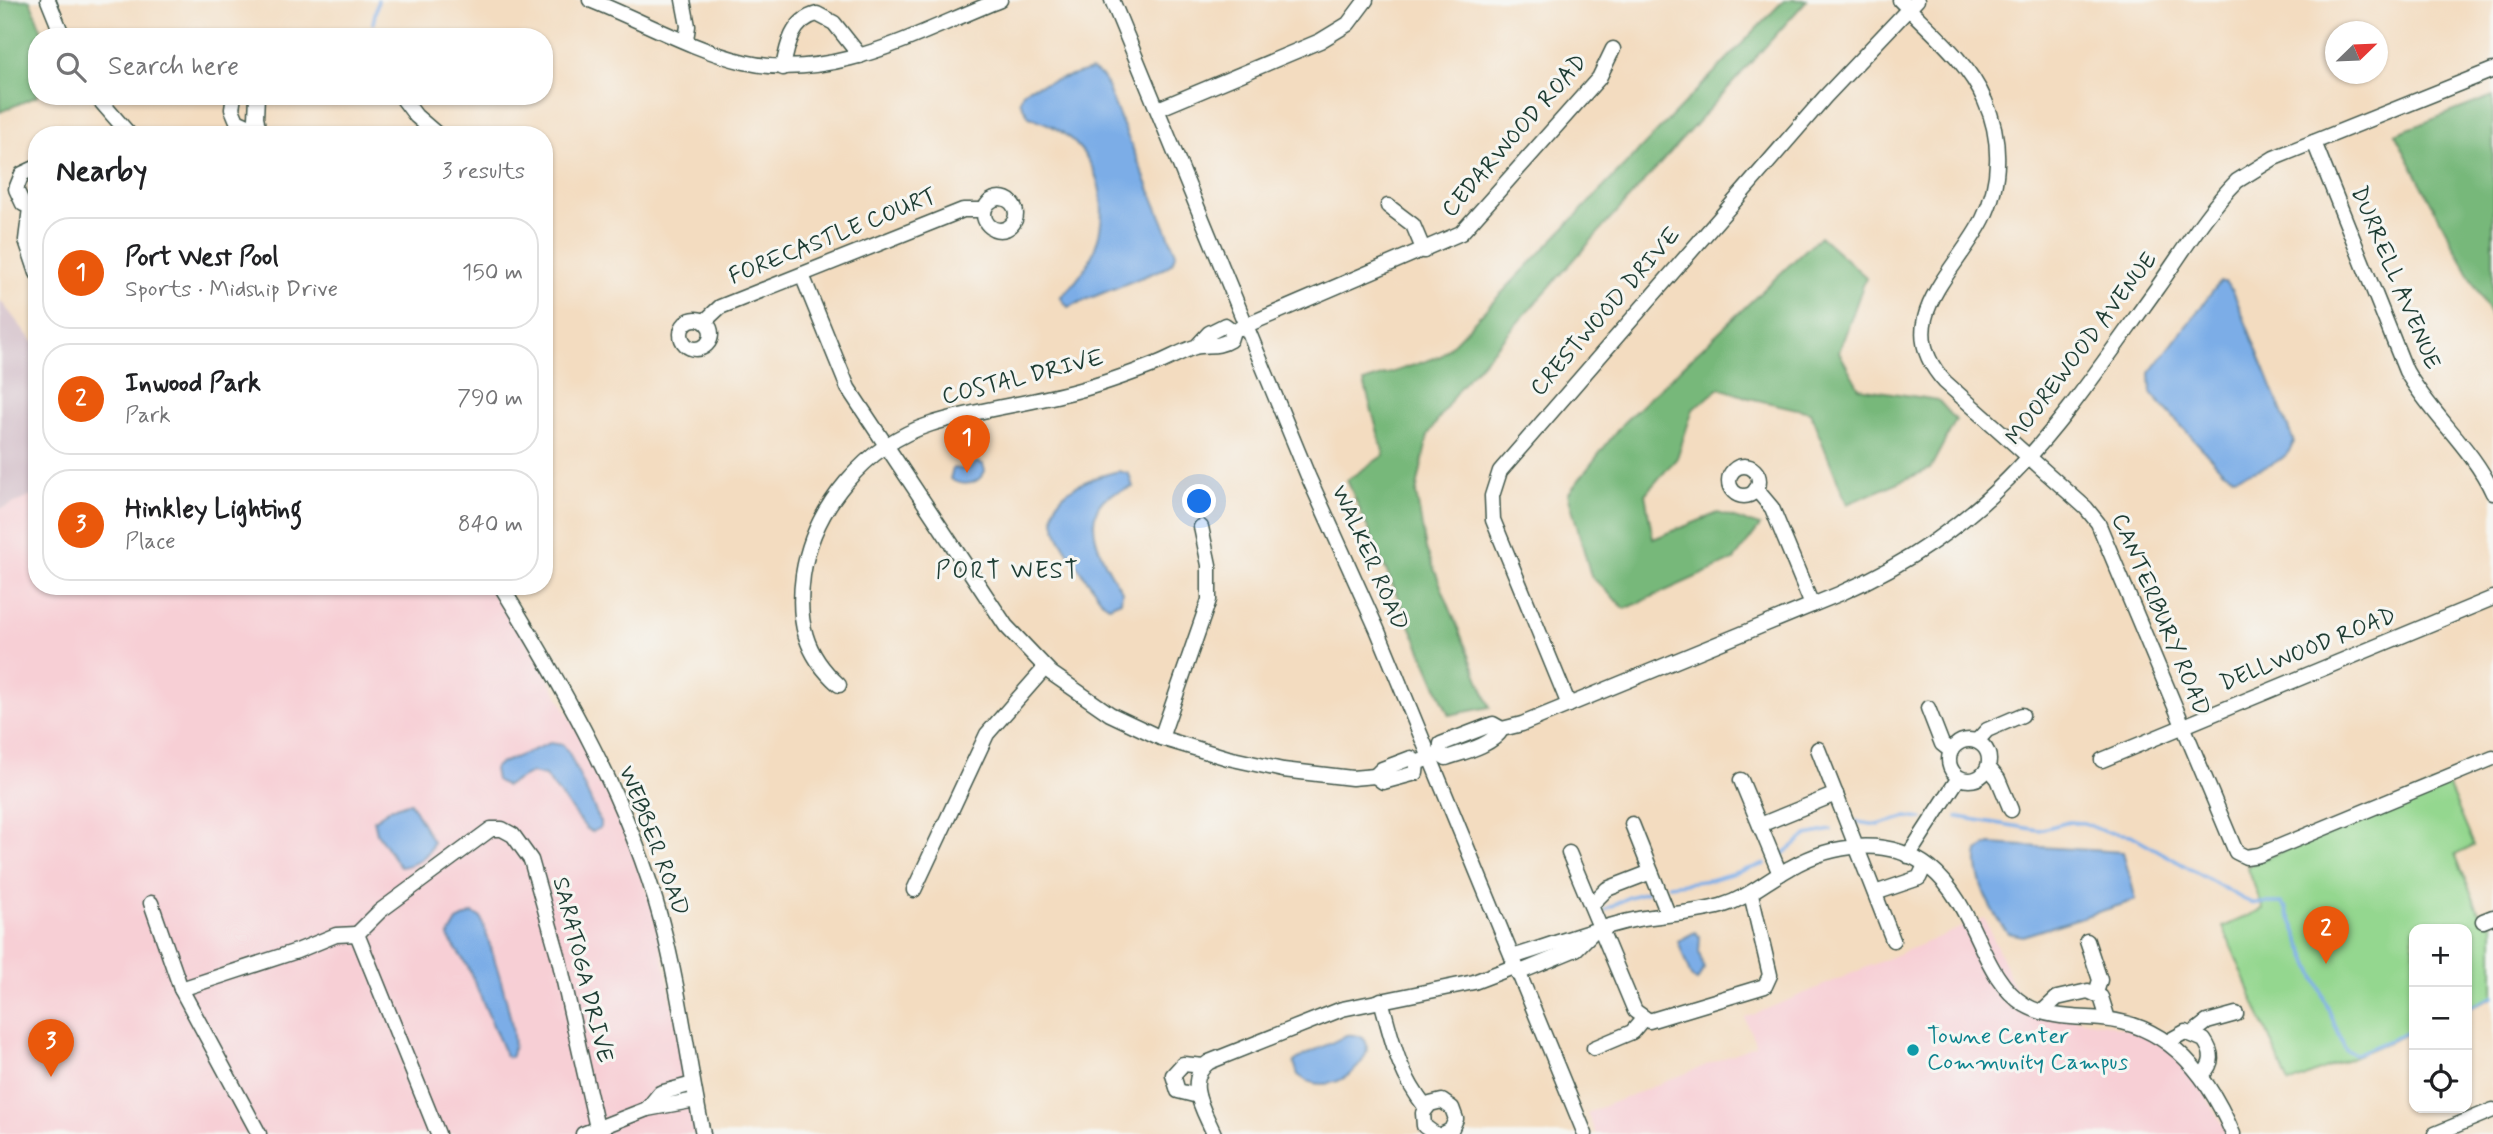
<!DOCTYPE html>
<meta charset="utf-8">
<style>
:root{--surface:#fff;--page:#f2f2f2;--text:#202124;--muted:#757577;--line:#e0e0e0;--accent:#ea580c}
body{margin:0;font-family:Mynerve,sans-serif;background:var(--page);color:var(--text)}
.controls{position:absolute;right:21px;bottom:21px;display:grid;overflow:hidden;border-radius:14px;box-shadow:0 2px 5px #0004}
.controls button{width:63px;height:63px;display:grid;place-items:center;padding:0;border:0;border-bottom:2px solid var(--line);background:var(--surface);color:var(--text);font:35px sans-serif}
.compass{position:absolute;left:2325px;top:21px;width:63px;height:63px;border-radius:50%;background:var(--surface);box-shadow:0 2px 5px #0004;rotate:67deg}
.you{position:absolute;left:1200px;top:502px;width:24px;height:24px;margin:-18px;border:5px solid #fff;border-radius:50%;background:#1a73e8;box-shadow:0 0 0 10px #1a73e833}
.badge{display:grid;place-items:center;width:46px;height:46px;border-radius:50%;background:var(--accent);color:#fff;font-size:23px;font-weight:700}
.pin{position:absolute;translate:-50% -58px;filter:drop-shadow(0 2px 4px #0008)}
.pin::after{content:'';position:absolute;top:37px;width:24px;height:21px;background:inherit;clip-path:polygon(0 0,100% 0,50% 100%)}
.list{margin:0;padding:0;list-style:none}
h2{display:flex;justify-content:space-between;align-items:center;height:91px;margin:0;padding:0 28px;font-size:30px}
h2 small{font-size:23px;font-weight:400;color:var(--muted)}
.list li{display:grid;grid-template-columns:46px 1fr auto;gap:21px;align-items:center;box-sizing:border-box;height:112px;margin:0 14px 14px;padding:0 14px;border:2px solid var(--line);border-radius:28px}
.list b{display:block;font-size:26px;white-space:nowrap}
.list p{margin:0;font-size:23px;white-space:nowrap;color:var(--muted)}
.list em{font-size:23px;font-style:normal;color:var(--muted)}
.icon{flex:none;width:38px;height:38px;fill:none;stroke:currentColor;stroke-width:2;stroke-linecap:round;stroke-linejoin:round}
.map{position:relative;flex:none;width:2493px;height:1134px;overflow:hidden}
.search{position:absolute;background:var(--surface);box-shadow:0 2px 5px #0004;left:28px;top:28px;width:525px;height:77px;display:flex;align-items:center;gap:18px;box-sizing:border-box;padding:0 24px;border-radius:28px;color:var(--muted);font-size:26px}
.panel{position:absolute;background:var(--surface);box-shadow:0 2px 5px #0004;left:28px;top:126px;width:525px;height:469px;border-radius:28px}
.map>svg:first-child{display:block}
.built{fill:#f7cfd5}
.industrial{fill:#d2bdc8}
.green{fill:#94d78f;stroke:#5a8a62;stroke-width:2}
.forest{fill:#77b87a;stroke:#4b7a57;stroke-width:2}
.water{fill:#7bade7;stroke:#4d758e;stroke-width:2}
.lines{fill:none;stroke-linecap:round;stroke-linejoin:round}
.stream{stroke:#7bade7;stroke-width:3.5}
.minor-casing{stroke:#3f5549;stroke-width:17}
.minor{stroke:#fff;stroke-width:14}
.culture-dot{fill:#0f9aa8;stroke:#f6f6f2;stroke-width:2.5}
.labels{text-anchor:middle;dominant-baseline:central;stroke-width:6;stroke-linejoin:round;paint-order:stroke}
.street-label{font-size:23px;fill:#1f3d34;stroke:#f6f6f2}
.culture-label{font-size:23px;fill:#0d838f;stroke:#f6f6f2;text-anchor:start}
.neighbourhood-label{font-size:24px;letter-spacing:2px;fill:#1f3d34;stroke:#f6f6f2}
</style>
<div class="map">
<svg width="2493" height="1134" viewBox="0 0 2493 1134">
<rect width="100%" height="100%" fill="#f6f6f2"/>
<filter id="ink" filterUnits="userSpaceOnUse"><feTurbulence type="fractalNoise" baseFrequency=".0143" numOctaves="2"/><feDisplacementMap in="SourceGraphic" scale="14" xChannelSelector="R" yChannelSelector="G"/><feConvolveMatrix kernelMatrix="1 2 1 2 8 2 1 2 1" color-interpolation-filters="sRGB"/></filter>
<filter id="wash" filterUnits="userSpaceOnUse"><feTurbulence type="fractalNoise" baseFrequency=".00686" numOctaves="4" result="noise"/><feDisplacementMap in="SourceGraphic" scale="28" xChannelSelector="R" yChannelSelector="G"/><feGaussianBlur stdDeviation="1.57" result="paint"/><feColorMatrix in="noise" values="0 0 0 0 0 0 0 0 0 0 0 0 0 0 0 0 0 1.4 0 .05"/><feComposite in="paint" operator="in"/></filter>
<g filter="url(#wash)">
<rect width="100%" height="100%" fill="#f3dcc0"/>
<g class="built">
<polygon points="37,494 37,586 496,586 587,747 631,846 653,908 700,1134 0,1134 0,509"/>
<polygon points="1984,918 2025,1010 2107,1024 2150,1036 2189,1065 2228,1134 1596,1134 1587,1113 1756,1045 1745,1018"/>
</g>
<polygon class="industrial" points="0,300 37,347 37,494 0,509"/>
<polygon class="green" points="2446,780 2474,845 2455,854 2481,917 2488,915 2493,928 2493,998 2467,1009 2467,929 2414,929 2414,1031 2289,1084 2223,927 2263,909 2247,866"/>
<g class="forest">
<polygon points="0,0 30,0 44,37 37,37 37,96 0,112"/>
<polygon points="1784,0 1807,0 1459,388 1428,435 1416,493 1426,549 1490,707 1449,715 1347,480 1384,455 1364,382 1441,356"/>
<polygon points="2493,96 2493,320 2395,134"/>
<polygon points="1820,236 1866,277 1839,352 1859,388 1938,400 1956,420 1930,469 1847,504 1810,412 1749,398 1720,388 1693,409 1677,458 1645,494 1653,539 1718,513 1760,526 1734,560 1625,609 1591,576 1568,494 1623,423"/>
</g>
<g class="water">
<path d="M1091,70L1103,77L1176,253L1172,263L1165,268L1068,307L1060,297C1125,242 1114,141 1029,117L1020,101L1023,92L1029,88Z"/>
<path d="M2220,282H2225L2233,291L2294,442C2286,466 2256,469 2234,477L2223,471L2151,393L2150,373Z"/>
<path d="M977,462L983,464L985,471C978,485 963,487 950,479L953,468L967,470Z"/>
<path d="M1119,471L1129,474L1133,487C1123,491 1111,492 1103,500C1080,525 1107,569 1122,591L1121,601L1109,606L1103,602C1060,539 1011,497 1119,471Z"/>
<polygon points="550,743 563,745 569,753 600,821 600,828 592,832 586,828 545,776 531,773 506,786 496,780 494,769 497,765"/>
<path d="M410,802L433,842C429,857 415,865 400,867L377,833L374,820L390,809Z"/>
<path d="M1990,844L2123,852L2136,900L2023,936L2008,933C1992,914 1972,876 1978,851Z"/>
<path d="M473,913L481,918C489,943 523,1038 511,1057L506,1056L468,967L448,937L457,921Z"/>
<polygon points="1695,932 1700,937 1699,952 1704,969 1697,981 1691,977 1678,941"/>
<path d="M1346,1035C1398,1031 1342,1110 1298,1075L1294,1062C1303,1053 1331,1045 1346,1035Z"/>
</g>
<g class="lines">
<g class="stream">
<polyline points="373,23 378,0"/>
<polyline points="1958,817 2039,830 2069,822 2084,823 2105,832 2131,835 2243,899 2252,903 2281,903 2286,908 2346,1051 2356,1054 2414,1030"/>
<polyline points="1857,822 1878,825 1906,817 1922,819"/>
<polyline points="1783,854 1807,835 1831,830"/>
<polyline points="1669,885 1710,880 1765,864"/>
<polyline points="1605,910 1629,897 1647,892"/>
<polyline points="2467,1008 2493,997"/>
</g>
</g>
</g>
<g filter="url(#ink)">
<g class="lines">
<g class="minor-casing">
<g id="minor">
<polyline points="48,0 63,37"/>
<path d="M590,0C638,19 696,51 744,62C834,83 918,32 1000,0"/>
<polyline points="683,0 688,26 686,40"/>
<polyline points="1112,0 1308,476 1377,629 1585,1134"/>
<path d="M1900,0C1930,31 1968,61 1985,101C2002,138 2001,183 1983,219C1955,274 1889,321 1945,382L2086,508L2098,523L2236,852L2246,857L2259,855L2493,758"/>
<path d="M783,68C787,46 792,20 817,14L834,23L860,56"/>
<polyline points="96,96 130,135"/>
<polyline points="234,96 232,109 237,121 259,131"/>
<polyline points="257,96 256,118 260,135"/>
<polyline points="401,96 416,116 438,135"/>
<polyline points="1158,109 1320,41 1348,24 1366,0"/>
<path d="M2314,142L2406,371C2431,415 2472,447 2493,493"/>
<polyline points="37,167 22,174 16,189 23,204 37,209"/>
<circle cx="1000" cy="214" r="16"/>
<polyline points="1388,206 1413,225 1424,251"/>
<polyline points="30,208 26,240 37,273"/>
<polyline points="802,275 848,388 1006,626 1051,673 1110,714 1161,738 1228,758 1283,770 1352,778 1375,776"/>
<circle cx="696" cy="334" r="15"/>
<polyline points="705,321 720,307 963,210 984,210"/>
<polyline points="1240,328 1461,233 1599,78 1613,49"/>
<circle cx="1744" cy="481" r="15"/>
<polyline points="1756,489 1772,508 1812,605"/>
<path d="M501,586C565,690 629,802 661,920C680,990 688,1063 703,1134"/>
<path d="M839,685C804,654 797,620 803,575C813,508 865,445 931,424C978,409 1028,404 1076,391C1103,384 1130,374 1156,364C1169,359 1182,351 1195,347C1208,344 1217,348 1230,340L1233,331L1225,325L1209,333L1197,346"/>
<polyline points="1569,705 1493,520 1492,496 1500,471 1825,97 1917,0"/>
<polyline points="1928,708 1942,744 1951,751"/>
<path d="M1502,729C1493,745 1464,752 1446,758L1440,754L1441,744L1493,724L1502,729L1522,724L1839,594C1999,523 2059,424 2157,288C2182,253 2206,212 2237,181L2274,158L2493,70"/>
<polyline points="1161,738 1209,600 1209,565 1201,527"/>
<circle cx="1969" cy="760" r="20"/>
<polyline points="1977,741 1987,730 2022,715"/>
<polyline points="1818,749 1893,940"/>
<polyline points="2102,760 2493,598"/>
<polyline points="1417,763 1416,773 1383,782 1375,776 1382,769 1411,758 1417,763 1438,754"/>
<polyline points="1988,767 1998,779 2011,810"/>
<polyline points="1741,780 1780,874"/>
<polyline points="1632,824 1668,914"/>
<polyline points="1760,825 1836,794"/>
<polyline points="1569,853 1635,1011 1649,1021 1765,986 1770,975 1751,894"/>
<polyline points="1908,856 1958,779"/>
<polyline points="914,890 987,734 1045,668"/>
<polyline points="1875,893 1919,878 1925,865"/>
<polyline points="151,903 181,989 259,1134"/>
<polyline points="1591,905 1607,889 1651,872"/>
<polyline points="2483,921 2493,917"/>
<polyline points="357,934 380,911 491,829 502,829 513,835 531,860 558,955 597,1128"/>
<polyline points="357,934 438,1134"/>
<polyline points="2087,941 2100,980 2096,993"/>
<path d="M1512,957C1553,945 1591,929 1633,920C1662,914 1693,914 1721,906C1748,898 1766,881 1790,868C1833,843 1889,836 1930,868C1977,906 1980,977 2025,1005C2047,1018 2077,1017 2102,1019C2170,1024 2209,1077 2233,1134"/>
<polyline points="1518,973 1576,949 1592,933"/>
<polyline points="181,989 297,951 336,935 357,934"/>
<path d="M1381,1000C1393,1043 1398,1072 1426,1108"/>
<polyline points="2042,1012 2057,998 2088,991 2101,997 2108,1019"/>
<polyline points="2193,1033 2207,1022 2236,1014"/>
<path d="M2167,1042L2185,1032L2204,1040C2213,1053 2214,1063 2202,1075"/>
<polyline points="1594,1048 1632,1032 1643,1019"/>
<polyline points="693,1084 660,1093 647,1109 696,1100"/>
<polyline points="1198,1096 1178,1091 1173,1075 1183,1064 1204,1066"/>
<polyline points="583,1134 647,1109"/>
<path d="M1214,1134C1205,1112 1183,1081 1209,1062L1342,1009L1474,982L1516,966"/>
<polyline points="1435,1134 1424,1126 1423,1113 1430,1104 1442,1101 1452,1108 1456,1119 1451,1130 1443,1134"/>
<polyline points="2435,1134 2493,1110"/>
</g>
</g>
<use href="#minor" class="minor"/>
</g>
</g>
<circle class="culture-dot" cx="1913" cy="1050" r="7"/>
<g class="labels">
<g class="street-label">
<text transform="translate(1515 136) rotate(-49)">CEDARWOOD ROAD</text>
<text transform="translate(833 237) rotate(-22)">FORECASTLE COURT</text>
<text transform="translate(2395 278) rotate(67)">DURRELL AVENUE</text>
<text transform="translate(1606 312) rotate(-49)">CRESTWOOD DRIVE</text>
<text transform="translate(2082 349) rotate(-53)">MOOREWOOD AVENUE</text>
<text transform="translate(1023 378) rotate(-14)">COSTAL DRIVE</text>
<text transform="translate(1369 558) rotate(66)">WALKER ROAD</text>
<text transform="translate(2160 615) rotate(67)">CANTERBURY ROAD</text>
<text transform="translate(2308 650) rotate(-22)">DELLWOOD ROAD</text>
<text transform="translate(653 841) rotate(69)">WEBBER ROAD</text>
<text transform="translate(582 970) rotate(76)">SARATOGA DRIVE</text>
</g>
<g class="culture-label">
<text x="1927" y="1037">Towne Center<tspan x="1927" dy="26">Community Campus</tspan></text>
</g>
<g class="neighbourhood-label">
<text x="1008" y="571">PORT WEST</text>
</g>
</g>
</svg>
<div class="controls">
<button>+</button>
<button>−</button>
<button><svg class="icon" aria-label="locate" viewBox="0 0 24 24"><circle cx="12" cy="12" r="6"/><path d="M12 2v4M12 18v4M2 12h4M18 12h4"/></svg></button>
</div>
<svg class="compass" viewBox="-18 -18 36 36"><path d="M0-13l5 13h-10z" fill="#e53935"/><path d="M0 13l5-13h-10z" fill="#757577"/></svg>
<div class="you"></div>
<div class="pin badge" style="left:967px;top:473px">1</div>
<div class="pin badge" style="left:2326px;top:964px">2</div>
<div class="pin badge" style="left:51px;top:1077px">3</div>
<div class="search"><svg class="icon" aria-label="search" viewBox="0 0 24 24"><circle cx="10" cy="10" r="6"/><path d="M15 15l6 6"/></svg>Search here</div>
<section class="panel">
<h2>Nearby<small>3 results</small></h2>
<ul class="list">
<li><span class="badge">1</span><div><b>Port West Pool</b><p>Sports · Midship Drive</p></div><em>150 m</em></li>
<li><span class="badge">2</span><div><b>Inwood Park</b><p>Park</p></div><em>790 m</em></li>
<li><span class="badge">3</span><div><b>Hinkley Lighting</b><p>Place</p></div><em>840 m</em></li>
</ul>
</section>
</div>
